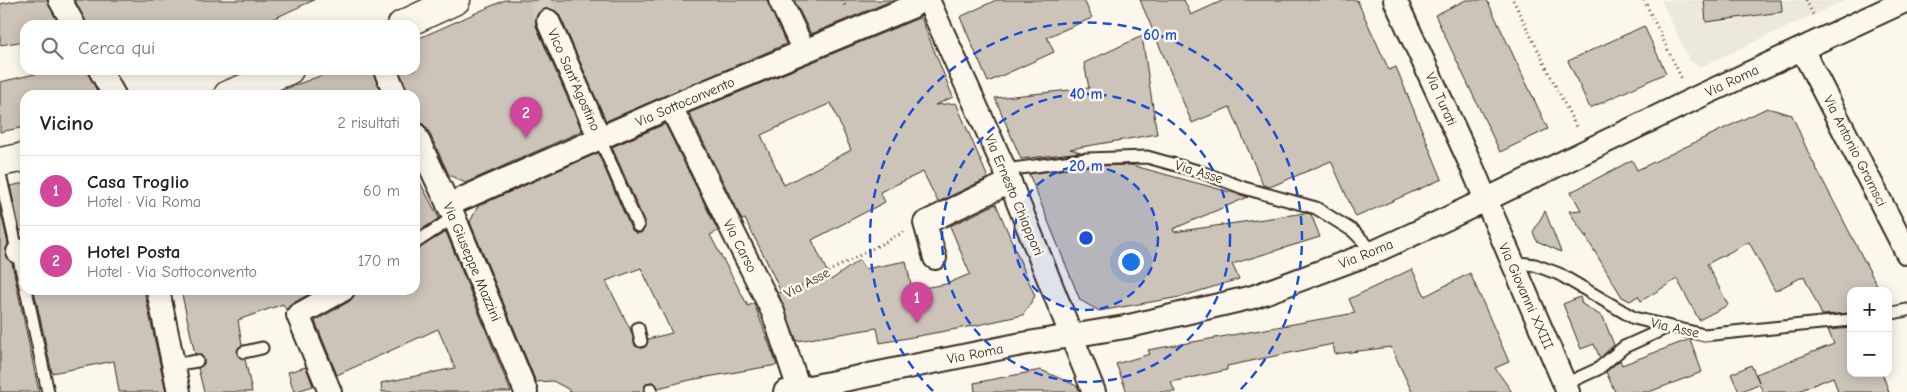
<!DOCTYPE html>
<html lang="it">
<meta charset="utf-8">
<style>
:root{--surface:#fff;--page:#f6f6f6;--text:#202124;--muted:#757577;--line:#e0e0e0;--accent:#111827}
body{margin:0;font-family:"Comic Neue",sans-serif;background:var(--page);color:var(--text)}
.controls{position:absolute;right:15px;bottom:15px;display:grid;overflow:hidden;border-radius:10px;box-shadow:0 2px 12px #0003}
.controls button{width:45px;height:45px;display:grid;place-items:center;padding:0;border:0;border-bottom:1px solid var(--line);background:var(--surface);color:var(--text);font:25px sans-serif}
.you{position:absolute;left:1130px;top:261px;width:18px;height:18px;margin:-12px;border:4px solid #fff;border-radius:50%;background:#1a73e8;box-shadow:0 0 0 8px #1a73e833}
.badge{display:grid;place-items:center;width:32px;height:32px;border-radius:50%;background:var(--accent);color:#fff;font-size:16px;font-weight:700}
.pin{position:absolute;translate:-50% -41px;filter:drop-shadow(0 1px 2px #0008)}
.pin::after{content:'';position:absolute;top:26px;width:18px;height:15px;background:inherit;clip-path:polygon(0 0,100% 0,50% 100%)}
.list{margin:0;padding:0;list-style:none}
h2{display:flex;justify-content:space-between;align-items:center;height:65px;margin:0;padding:0 20px;font-size:21px}
h2 small{font-size:16px;font-weight:400;color:var(--muted)}
.list li{display:grid;grid-template-columns:32px 1fr auto;gap:15px;align-items:center;box-sizing:border-box;height:70px;padding:0 20px;border-top:1px solid var(--line)}
.list b{display:block;font-size:19px;white-space:nowrap}
.list p{margin:0;font-size:16px;white-space:nowrap;color:var(--muted)}
.list em{font-size:16px;font-style:normal;color:var(--muted)}
.icon{flex:none;width:28px;height:28px;fill:none;stroke:currentColor;stroke-width:2;stroke-linecap:round;stroke-linejoin:round}
.map{position:relative;flex:none;width:1907px;height:392px;overflow:hidden}
.search{position:absolute;background:var(--surface);box-shadow:0 2px 12px #0003;left:20px;top:20px;width:400px;height:55px;display:flex;align-items:center;gap:12px;box-sizing:border-box;padding:0 18px;border-radius:15px;color:var(--muted);font-size:19px}
.panel{position:absolute;background:var(--surface);box-shadow:0 2px 12px #0003;left:20px;top:90px;width:400px;height:205px;border-radius:15px}
.map>svg:first-child{display:block}
.built{fill:#ede8dd}
.building{fill:#ccc4b9;stroke:#3b2a1e;fill-rule:evenodd}
.lines{fill:none;stroke-linecap:round;stroke-linejoin:round}
.street-tunnel{stroke:#d5cec3;stroke-width:22;stroke-dasharray:22 11;stroke-linecap:butt}
.lane-casing{stroke:#3b2a1e;stroke-width:15}
.street-casing{stroke:#3b2a1e;stroke-width:26}
.primary-casing{stroke:#3b2a1e;stroke-width:31}
.path{stroke:#3b2a1e;stroke-width:3;stroke-dasharray:1 4;stroke-linecap:butt}
.lane{stroke:#fbf7ec;stroke-width:11}
.street{stroke:#fbf7ec;stroke-width:22}
.primary{stroke:#fbf7ec;stroke-width:28}
.ring{fill:none;stroke:#1d4ed8;stroke-width:2.5;stroke-dasharray:9 6}
.labels{text-anchor:middle;dominant-baseline:central;stroke-width:5;stroke-linejoin:round;paint-order:stroke}
.street-label{font-size:14px;fill:#3b2a1e;stroke:#fbf7ec}
.centre{fill:#1d4ed8;stroke:#fbf7ec;stroke-width:2.5}
.ring-label{font-size:15px;text-anchor:middle;font-weight:bold;fill:#1d4ed8;stroke:#fbf7ec;stroke-width:5;stroke-linejoin:round;paint-order:stroke}
</style>
<div class="map">
<svg width="1907" height="392" viewBox="0 0 1907 392">
<rect width="100%" height="100%" fill="#fbf7ec"/>
<filter id="ink" filterUnits="userSpaceOnUse"><feTurbulence type="fractalNoise" baseFrequency=".02" numOctaves="2"/><feDisplacementMap in="SourceGraphic" scale="10" xChannelSelector="R" yChannelSelector="G"/><feConvolveMatrix kernelMatrix="1 2 1 2 8 2 1 2 1" color-interpolation-filters="sRGB"/></filter>
<g filter="url(#ink)">
<polygon class="built" points="1661,0 1846,0 1700,67 1690,61"/>
<g class="building">
<polygon points="21,0 47,0 59,25 25,25 25,41 0,45 0,4"/>
<polygon points="75,0 314,0 260,25 87,25"/>
<polygon points="505,0 767,0 786,44 606,121 560,16 555,10 543,9 537,14 536,26 582,131 465,183 449,175 427,128 422,123 415,121 415,95 409,95 399,70 415,70 415,40"/>
<polygon points="794,0 893,0 811,34"/>
<polygon points="996,0 1084,0 1092,18 1047,37 1054,52 988,82 960,17"/>
<polygon points="1140,0 1184,0 1191,15 1224,0 1357,0 1389,70 1396,67 1442,179 1356,217 1331,161 1270,187 1263,185 1230,107 1192,123"/>
<polygon points="1466,0 1487,0 1548,129 1500,152 1435,15"/>
<polygon points="1704,0 1781,0 1782,12 1706,22"/>
<path d="M919,18H921L953,97L935,105L956,103L988,178L938,202L923,172L880,192L885,202L812,240L831,280L859,260L865,269L906,261L912,290L946,284L970,274L950,226L996,204L1035,296L1023,315L978,325L880,343L877,328L797,341L778,293L781,292L767,262L745,219L742,220L689,113ZM831,103L851,150L784,185L761,135Z"/>
<polygon points="1644,26 1666,73 1590,108 1568,61"/>
<polygon points="1142,36 1157,134 1070,149 1081,152 1021,159 995,98 1089,88 1084,63"/>
<polygon points="52,70 87,70 99,95 25,95 25,127 0,132 0,82"/>
<polygon points="336,70 372,70 382,95 277,95 277,92"/>
<polygon points="1767,108 1792,115 1808,152 1880,291 1851,291 1851,313 1822,315 1804,276 1775,291 1749,242 1707,264 1728,305 1699,320 1677,279 1641,301 1638,296 1630,301 1622,297 1586,237 1587,235 1585,236 1569,211 1581,210 1571,192 1632,160 1637,170"/>
<path d="M665,124L718,231L710,235L748,306L754,303L777,365L690,380L658,388L655,383L651,382L645,385L644,391L637,392H570L568,389L553,381L536,382L470,222L478,206L598,153L631,229L637,233H641L645,227V223L612,147ZM641,268L672,333L648,339L646,346L642,348L635,346L632,333L606,281Z"/>
<polygon points="1131,165 1248,197 1173,229 1174,232 1305,213 1311,214 1320,237 1232,264 1239,279 1180,297 1099,311 1080,300 1029,174 1088,166"/>
<polygon points="415,173 439,218 415,234"/>
<polygon points="25,183 25,230 20,231 10,186"/>
<polygon points="0,208 8,244 5,255 12,263 39,392 0,392"/>
<polygon points="1545,211 1561,252 1537,241 1535,237 1533,232"/>
<polygon points="446,232 511,392 382,392 381,383 455,368 438,329 337,375 315,321 350,301 356,290 415,290 415,250"/>
<polygon points="1412,269 1425,296 1470,273 1509,362 1495,368 1512,392 1412,392 1391,347 1335,354 1333,344 1227,366 1227,370 1171,382 1175,392 1127,392 1116,364 1150,354 1148,350 1355,313 1349,299"/>
<polygon points="34,290 144,290 166,392 119,392 114,361 52,373"/>
<polygon points="181,290 316,290 292,304 286,310 283,304 238,320 242,345 239,347 237,353 239,357 245,359 252,392 204,392 198,368 204,364 204,359 200,354 195,354"/>
<polygon points="1580,297 1582,304 1603,317 1614,345 1600,358 1594,344 1581,349 1563,304"/>
<polygon points="1851,328 1851,373 1882,373 1889,392 1838,392 1833,377 1796,392 1763,392 1759,384 1739,392 1731,374 1751,365 1759,382 1756,374 1834,344 1828,330"/>
<polygon points="1690,339 1702,372 1649,392 1615,392 1606,372 1620,360 1622,365"/>
<polygon points="306,367 313,386 294,392 288,372"/>
<polygon points="1041,370 1077,386 1080,392 975,392 974,383"/>
</g>
<g class="lines">
<polyline class="street-tunnel" points="539,0 548,21"/>
<g class="lane-casing">
<g id="lane">
<polyline points="600,139 638,226"/>
<polyline points="1005,170 1087,159 1147,157 1201,172 1244,188 1316,208 1353,231 1374,252"/>
<polyline points="0,174 25,286"/>
<polyline points="415,243 454,217"/>
<polyline points="1512,262 1535,265 1559,274 1634,318 1704,335 1851,320"/>
<polyline points="26,290 48,392"/>
<polyline points="1888,314 1907,310"/>
<polyline points="638,328 641,341"/>
<polyline points="244,352 262,348"/>
<polyline points="173,365 197,361"/>
<polyline points="1565,384 1598,369 1624,347 1666,328"/>
<polyline points="651,389 651,392"/>
</g>
</g>
<g class="street-casing">
<g id="street">
<polyline points="60,0 74,25"/>
<polyline points="780,0 804,51"/>
<polyline points="928,0 1005,170 1094,392"/>
<polyline points="1395,0 1472,167 1568,392"/>
<polyline points="548,21 600,139"/>
<polyline points="1802,49 1907,253"/>
<polyline points="100,70 114,95"/>
<polyline points="385,70 396,95"/>
<polyline points="671,107 773,312 799,389"/>
<polyline points="415,134 454,217 526,392"/>
<polyline points="448,205 684,101 911,7 922,0"/>
<polyline points="18,252 25,250"/>
<polyline points="935,258 925,223 1010,182"/>
<polyline points="158,290 179,392"/>
<polyline points="330,392 298,315 343,290"/>
<polyline points="785,392 1022,344 1125,327 1253,297 1374,252 1446,219 1698,97 1907,0"/>
</g>
</g>
<g class="primary-casing">
<g id="primary">
<polyline points="402,25 456,0"/>
<polyline points="228,95 289,70"/>
<polyline points="0,162 25,157"/>
</g>
</g>
<g class="path">
<polyline points="842,0 846,8"/>
<polyline points="1513,0 1577,129"/>
<polyline points="1644,0 1683,81"/>
<polyline points="1806,0 1814,17"/>
<polyline points="788,293 904,232"/>
</g>
<use href="#lane" class="lane"/>
<use href="#street" class="street"/>
<use href="#primary" class="primary"/>
</g>
</g>
<circle cx="1086" cy="238" r="72" fill="#1d4ed8" fill-opacity=".12"/>
<g class="ring">
<circle cx="1086" cy="238" r="72"/>
<circle cx="1086" cy="238" r="144"/>
<path d="M933 391A216 216 0 1 1 1239 391"/>
</g>
<g class="labels">
<g class="street-label">
<text transform="translate(574 80) rotate(66)">Vico Sant'Agostino</text>
<text transform="translate(1732 81) rotate(-25)">Via Roma</text>
<text transform="translate(1441 99) rotate(66)">Via Turati</text>
<text transform="translate(685 102) rotate(-23)">Via Sottoconvento</text>
<text transform="translate(1855 151) rotate(63)">Via Antonio Gramsci</text>
<text transform="translate(1199 172) rotate(17)">Via Asse</text>
<text transform="translate(1014 195) rotate(67)">Via Ernesto Chiappori</text>
<text transform="translate(740 246) rotate(63)">Via Carso</text>
<text transform="translate(1366 254) rotate(-22)">Via Roma</text>
<text transform="translate(472 262) rotate(67)">Via Giuseppe Mazzini</text>
<text transform="translate(807 283) rotate(-28)">Via Asse</text>
<text transform="translate(1526 296) rotate(66)">Via Giovanni XXIII</text>
<text transform="translate(1675 328) rotate(13)">Via Asse</text>
<text transform="translate(975 354) rotate(-11)">Via Roma</text>
</g>
</g>
<circle cx="1086" cy="238" r="8" class="centre"/>
<g class="ring-label">
<text x="1160" y="40">60 m</text>
<text x="1086" y="99">40 m</text>
<text x="1086" y="171">20 m</text>
</g>
</svg>
<div class="controls">
<button>+</button>
<button>−</button>
</div>
<div class="you"></div>
<div class="pin badge" style="left:917px;top:323px;background:#d1479c">1</div>
<div class="pin badge" style="left:526px;top:138px;background:#d1479c">2</div>
<div class="search"><svg class="icon" aria-label="search" viewBox="0 0 24 24"><circle cx="10" cy="10" r="6"/><path d="M15 15l6 6"/></svg>Cerca qui</div>
<section class="panel">
<h2>Vicino<small>2 risultati</small></h2>
<ul class="list">
<li><span class="badge" style="background:#d1479c">1</span><div><b>Casa Troglio</b><p>Hotel · Via Roma</p></div><em>60 m</em></li>
<li><span class="badge" style="background:#d1479c">2</span><div><b>Hotel Posta</b><p>Hotel · Via Sottoconvento</p></div><em>170 m</em></li>
</ul>
</section>
</div>
